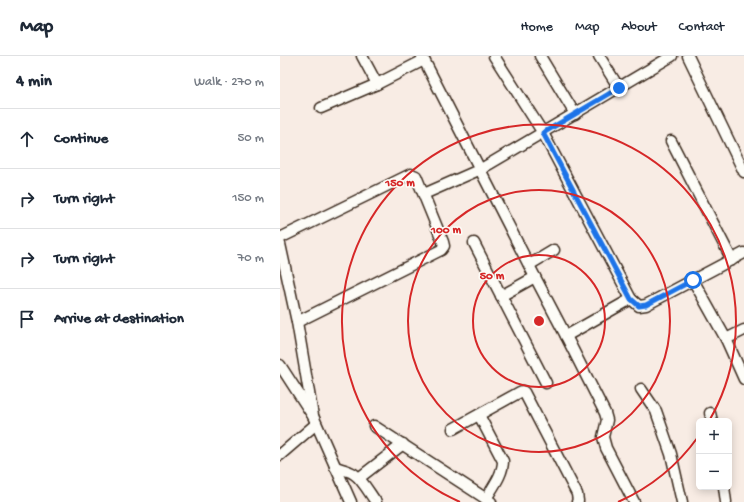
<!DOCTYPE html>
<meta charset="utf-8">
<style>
:root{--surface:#fff;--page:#f6f6f7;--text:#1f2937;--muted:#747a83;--line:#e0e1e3}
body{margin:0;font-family:"Gochi Hand",sans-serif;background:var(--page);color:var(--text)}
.controls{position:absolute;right:12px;bottom:12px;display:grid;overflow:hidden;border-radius:6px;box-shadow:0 2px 10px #0003}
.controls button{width:36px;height:36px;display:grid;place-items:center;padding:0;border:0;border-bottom:1px solid var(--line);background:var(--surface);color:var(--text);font:20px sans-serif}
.stop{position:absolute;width:12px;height:12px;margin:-9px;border:3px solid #1a73e8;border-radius:50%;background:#fff}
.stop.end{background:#1a73e8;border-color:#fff;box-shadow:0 1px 4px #0008}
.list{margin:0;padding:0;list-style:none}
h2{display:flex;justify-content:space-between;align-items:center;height:52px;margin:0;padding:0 16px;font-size:17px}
h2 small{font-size:13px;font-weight:400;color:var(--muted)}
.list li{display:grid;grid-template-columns:26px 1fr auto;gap:12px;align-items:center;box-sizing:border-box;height:60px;padding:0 16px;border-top:1px solid var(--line)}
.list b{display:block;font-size:15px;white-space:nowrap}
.list em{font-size:13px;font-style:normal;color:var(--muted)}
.icon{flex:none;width:22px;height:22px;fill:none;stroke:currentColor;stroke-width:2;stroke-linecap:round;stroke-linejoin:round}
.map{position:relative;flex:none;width:464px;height:446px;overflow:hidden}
header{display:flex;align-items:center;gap:24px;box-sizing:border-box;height:56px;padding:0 20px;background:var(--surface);border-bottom:1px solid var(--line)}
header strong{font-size:19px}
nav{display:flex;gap:22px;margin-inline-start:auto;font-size:14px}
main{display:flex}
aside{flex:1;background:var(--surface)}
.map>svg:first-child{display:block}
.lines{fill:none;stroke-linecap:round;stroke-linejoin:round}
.street-casing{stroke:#3b2a1e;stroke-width:13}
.street{stroke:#fdfcf7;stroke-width:10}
.route{stroke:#1a73e8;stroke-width:5}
.ring{fill:none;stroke:#d62828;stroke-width:2}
.centre{fill:#d62828;stroke:#fdfcf7;stroke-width:2}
.ring-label{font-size:12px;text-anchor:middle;font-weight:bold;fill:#d62828;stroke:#fdfcf7;stroke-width:3;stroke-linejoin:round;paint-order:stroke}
</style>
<header>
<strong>Map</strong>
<nav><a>Home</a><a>Map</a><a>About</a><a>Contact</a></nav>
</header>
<main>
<aside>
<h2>4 min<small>Walk · 270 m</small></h2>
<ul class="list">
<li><svg class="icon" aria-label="ahead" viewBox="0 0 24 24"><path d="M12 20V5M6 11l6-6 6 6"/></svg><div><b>Continue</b></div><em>50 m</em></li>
<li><svg class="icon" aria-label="right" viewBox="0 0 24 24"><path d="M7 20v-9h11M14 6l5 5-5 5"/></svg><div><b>Turn right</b></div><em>150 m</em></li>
<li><svg class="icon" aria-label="right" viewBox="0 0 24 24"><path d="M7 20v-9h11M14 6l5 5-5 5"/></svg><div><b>Turn right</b></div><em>70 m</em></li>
<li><svg class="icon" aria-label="arrive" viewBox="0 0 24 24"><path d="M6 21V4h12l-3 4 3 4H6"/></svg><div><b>Arrive at destination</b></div></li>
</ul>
</aside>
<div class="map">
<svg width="464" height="446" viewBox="0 0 464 446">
<rect width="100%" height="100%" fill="#f8ece4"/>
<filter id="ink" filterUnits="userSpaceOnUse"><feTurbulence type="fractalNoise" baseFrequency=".025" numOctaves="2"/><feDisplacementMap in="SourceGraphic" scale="8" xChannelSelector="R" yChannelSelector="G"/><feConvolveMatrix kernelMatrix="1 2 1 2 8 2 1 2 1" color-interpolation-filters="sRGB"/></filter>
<g filter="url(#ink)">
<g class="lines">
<g class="street-casing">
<g id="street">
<polyline points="82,0 97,28"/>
<polyline points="142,0 255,221 286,280 325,357 327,364 323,381 326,392 354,446"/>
<polyline points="214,0 263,77 351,243 359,250 366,249 464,197"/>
<polyline points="260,0 295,58"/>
<polyline points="319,0 339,32"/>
<polyline points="408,0 464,116"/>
<polyline points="41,52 97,28 144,4"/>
<polyline points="391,85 452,204"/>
<polyline points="144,138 201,113 392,0"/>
<polyline points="0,182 131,118 136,120 163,186 164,190 161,194 17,266"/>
<polyline points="194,187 266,327"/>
<polyline points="0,188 17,266 33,360"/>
<polyline points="249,209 274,194"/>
<polyline points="413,224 446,283 464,323"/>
<polyline points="221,240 255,221"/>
<polyline points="286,280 351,243"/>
<polyline points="446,283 464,274"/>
<polyline points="0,309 33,360 71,446"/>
<polyline points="361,333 376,355 391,398 402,446"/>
<polyline points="430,357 432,365"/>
<path d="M199,359L223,405C223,419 212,432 206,443"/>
<polyline points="94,370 211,446"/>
<polyline points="173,373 240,336 242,335 244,336 297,438 298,445 297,446"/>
<polyline points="0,399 36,368"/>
<path d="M55,411C61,413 68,414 74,418C82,423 90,438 96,446"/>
<polyline points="79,422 123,388"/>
<polyline points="444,431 446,446"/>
</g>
</g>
<use href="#street" class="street"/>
</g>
</g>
<g class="lines" filter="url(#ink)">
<polyline class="route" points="339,32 263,77 351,243 359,250 366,249 413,224"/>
</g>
<g class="ring">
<circle cx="259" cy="265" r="66"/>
<circle cx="259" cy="265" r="131"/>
<path d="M418 381A197 197 0 0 1 338 446M180 446A197 197 0 1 1 429 365"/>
</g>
<circle cx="259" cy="265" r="6" class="centre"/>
<g class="ring-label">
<text x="120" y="130">150 m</text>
<text x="166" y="177">100 m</text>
<text x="212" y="223">50 m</text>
</g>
</svg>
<div class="controls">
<button>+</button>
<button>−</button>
</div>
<div class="stop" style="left:413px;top:224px"></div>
<div class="stop end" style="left:339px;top:32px"></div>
</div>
</main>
